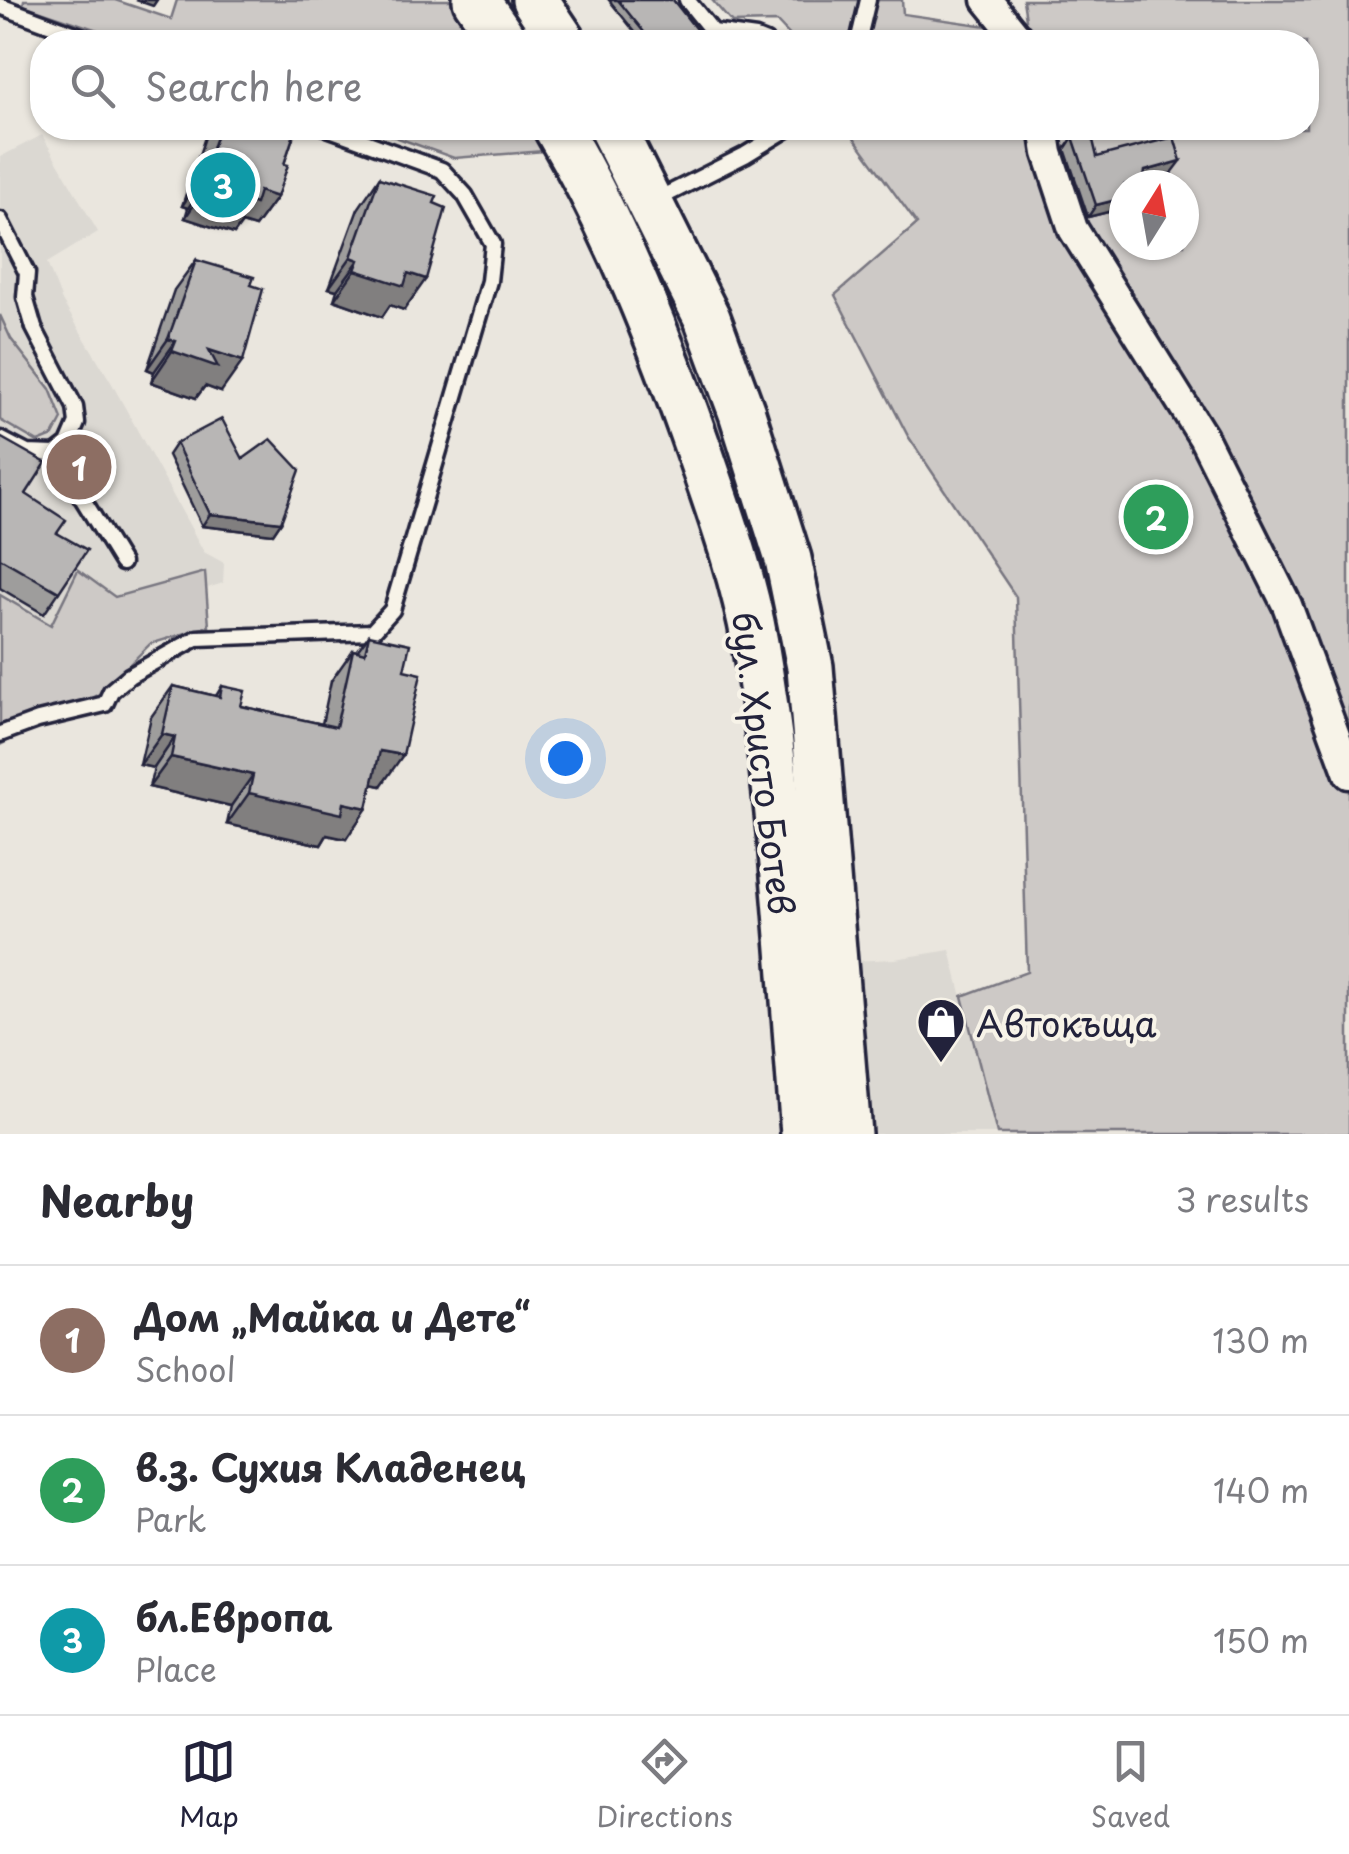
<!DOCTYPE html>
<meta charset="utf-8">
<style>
:root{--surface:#fff;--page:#f7f7f7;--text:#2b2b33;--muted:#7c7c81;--line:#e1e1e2;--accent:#22223b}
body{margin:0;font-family:"Playpen Sans",sans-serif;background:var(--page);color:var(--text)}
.compass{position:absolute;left:1109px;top:170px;width:90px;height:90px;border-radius:50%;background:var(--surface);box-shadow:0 2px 8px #0004;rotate:11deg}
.you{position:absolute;left:565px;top:758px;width:35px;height:35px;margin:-25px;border:8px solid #fff;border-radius:50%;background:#1a73e8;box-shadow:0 0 0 15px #1a73e833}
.badge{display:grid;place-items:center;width:65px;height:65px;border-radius:50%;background:var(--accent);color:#fff;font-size:32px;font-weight:700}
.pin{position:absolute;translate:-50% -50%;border:5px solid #fff;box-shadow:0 2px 10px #0006}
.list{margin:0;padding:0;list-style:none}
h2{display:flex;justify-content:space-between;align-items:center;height:130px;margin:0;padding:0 40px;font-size:42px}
h2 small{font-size:32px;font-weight:400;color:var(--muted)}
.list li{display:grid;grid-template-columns:65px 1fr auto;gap:30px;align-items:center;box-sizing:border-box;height:150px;padding:0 40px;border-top:2px solid var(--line)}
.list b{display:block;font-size:38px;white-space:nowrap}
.list p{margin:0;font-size:32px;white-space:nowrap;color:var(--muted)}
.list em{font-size:32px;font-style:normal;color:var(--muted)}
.icon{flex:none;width:55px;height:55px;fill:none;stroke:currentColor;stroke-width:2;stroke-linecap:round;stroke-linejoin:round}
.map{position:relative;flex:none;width:1349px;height:1134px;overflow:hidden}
.search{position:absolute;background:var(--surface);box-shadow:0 2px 8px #0004;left:30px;right:30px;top:30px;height:110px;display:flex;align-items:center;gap:25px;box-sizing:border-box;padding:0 35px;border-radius:40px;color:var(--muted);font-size:38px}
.sheet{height:580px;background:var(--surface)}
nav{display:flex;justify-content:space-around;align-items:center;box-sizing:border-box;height:140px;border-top:2px solid var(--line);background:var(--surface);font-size:28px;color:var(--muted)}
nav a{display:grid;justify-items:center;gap:5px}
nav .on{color:var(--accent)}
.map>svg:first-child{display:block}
.built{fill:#dbd8d2}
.green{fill:#cdc9c6;stroke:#787680;stroke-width:2.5;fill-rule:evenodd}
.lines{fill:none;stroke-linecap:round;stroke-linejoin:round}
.service-casing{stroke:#22223b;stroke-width:21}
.minor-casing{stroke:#22223b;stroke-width:35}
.trunk-casing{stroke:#22223b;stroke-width:52}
.service{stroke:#f7f3e8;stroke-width:14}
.minor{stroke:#f7f3e8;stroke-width:28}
.trunk{stroke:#f7f3e8;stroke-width:45}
.wall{fill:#9e9d9c;stroke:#22223b;stroke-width:2.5}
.shaded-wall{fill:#817f7f;stroke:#22223b;stroke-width:2.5}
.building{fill:#b8b6b5;stroke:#22223b;stroke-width:2.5}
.labels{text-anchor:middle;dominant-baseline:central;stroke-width:8;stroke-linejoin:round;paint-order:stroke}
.street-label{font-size:35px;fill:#22223b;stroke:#f7f3e8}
.poi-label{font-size:35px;fill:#22223b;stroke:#f7f3e8;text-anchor:start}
</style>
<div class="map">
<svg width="1349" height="1134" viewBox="0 0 1349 1134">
<rect width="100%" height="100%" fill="#eae6de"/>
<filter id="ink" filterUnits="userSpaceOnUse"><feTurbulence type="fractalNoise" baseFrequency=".01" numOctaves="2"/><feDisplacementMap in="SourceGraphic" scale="20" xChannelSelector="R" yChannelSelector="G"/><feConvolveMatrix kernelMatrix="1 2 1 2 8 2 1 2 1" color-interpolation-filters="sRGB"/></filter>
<g filter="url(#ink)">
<g class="built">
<polygon points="42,135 98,232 47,263 62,301 111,382 204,552 224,563 223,583 61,636 0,664 0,157"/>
<polygon points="950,950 997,1134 793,1134 783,964 895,959"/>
</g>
<g class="green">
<polygon points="24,0 115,0 171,19 177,0 454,0 484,42 133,42 23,5"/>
<path d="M712,0H902L903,14L1008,29L1026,19L1023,0H1349V1134H997L962,996L1027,972L1016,597L908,436L835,295L917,224L847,128H1306V42H796L777,22L732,23ZM1124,185H1184V245H1124Z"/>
<polygon points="370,128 543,128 544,151 454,158"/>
<polygon points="574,128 592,128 695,339 781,600 809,786 790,788"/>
<polygon points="0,315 11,339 50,389 62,419 53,436 38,442 0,420"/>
<polygon points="78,570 115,597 205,572 209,626 150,644 101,693 0,745 0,595 51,625"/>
</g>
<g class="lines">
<g class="service-casing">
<g id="service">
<polyline points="687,0 713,32 756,38 766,42"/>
<polyline points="0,6 97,42"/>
<polyline points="858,42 868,0"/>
<polyline points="654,201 745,155 789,128"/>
<polyline points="0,220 27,273 25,297 34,328 75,407 77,423 68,444 55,454 122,563"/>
<polyline points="0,439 27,453 55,454"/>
<polyline points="0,734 38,720 105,704 111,691 129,676 197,638 372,632 392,610 489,281 493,244 465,195 442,170 327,128"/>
</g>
</g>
<g class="minor-casing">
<g id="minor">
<polyline points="987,0 1021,42"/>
<polyline points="1044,128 1048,153 1073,229 1203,437 1287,605 1349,774"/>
</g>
</g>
<g class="trunk-casing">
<g id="trunk">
<polyline points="476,0 505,42"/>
<polyline points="535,0 563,42"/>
<path d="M557,128C617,230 661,342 700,454C721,515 744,579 755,643C783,805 791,971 804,1134"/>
<polyline points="612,128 707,318 742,413 788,559 810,667 848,1134"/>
</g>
</g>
<use href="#service" class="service"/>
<use href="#minor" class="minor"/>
<use href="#trunk" class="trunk"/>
</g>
<g class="wall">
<polygon points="609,0 673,0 706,42 643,42"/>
<polygon points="208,128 296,128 284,164 277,197 255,227 242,223 234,234 185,218 188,208 182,206"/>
<polygon points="1073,137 1097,157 1172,173 1124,185 1124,208 1088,217 1065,149"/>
<polygon points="379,178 404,310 390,305 382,317 334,300 337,290 329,288 358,209"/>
<polygon points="196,260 221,392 205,386 196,398 151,382 154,372 147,369 174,290"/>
<polygon points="0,437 26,494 57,533 59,592 44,614 0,588"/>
<polygon points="176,443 243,459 281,522 273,534 202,526 168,455"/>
<polygon points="369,635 381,786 372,784 346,839 327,835 321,845 227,824 231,806 149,787 154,768 140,765 151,717 173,686 216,696 222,686 241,706 322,724 331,681 353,650 357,651"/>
</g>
<g class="shaded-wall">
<polygon points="136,0 157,0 153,6"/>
<polygon points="1181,161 1172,173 1137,182 1145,171"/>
<polygon points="203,175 210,177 188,208 182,206"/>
<polygon points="206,187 259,191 277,197 255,227 242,223 234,234 185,218"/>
<polygon points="1124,198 1124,208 1088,217 1096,205"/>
<polygon points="351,257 359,260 337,290 329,288"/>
<polygon points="355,270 408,273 426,279 404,310 390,305 382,317 334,300"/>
<polygon points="168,339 176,341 154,372 147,369"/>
<polygon points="209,350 243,361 221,392 205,386 196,398 151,382 172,351"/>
<polygon points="210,514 281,522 273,534 202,526"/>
<polygon points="162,734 175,737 154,768 140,765"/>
<polygon points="380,751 403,755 381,786 358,781"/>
<polygon points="171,757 253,775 231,806 149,787"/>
<polygon points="249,793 344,803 367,808 346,839 327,835 321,845 227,824"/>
</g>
<g class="building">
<polygon points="618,0 673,0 706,42 652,42"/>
<polygon points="219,128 296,128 284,164 288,165 277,197 259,191 255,204 206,187 210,177 203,175"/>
<polygon points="1091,132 1097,157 1174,137 1181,161 1145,171 1143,185 1124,185 1124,198 1096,205 1073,137"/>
<polygon points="379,178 437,196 434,203 446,208 426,279 408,273 404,286 355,270 359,260 351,257"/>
<polygon points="196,260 254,277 251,285 263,289 243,361 209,350 218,367 172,351 176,341 168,339"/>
<polygon points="222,419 243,459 271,439 300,470 281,522 210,514 176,443"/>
<polygon points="0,437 46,463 26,494 66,520 57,533 87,550 59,592 0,558"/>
<polygon points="369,635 410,644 404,670 421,674 403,755 380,751 367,808 344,803 342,814 249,793 253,775 171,757 175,737 162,734 173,686 220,697 222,686 245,691 241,706 336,727 353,650 365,653"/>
</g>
</g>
<defs>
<g id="shop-pin" transform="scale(2.5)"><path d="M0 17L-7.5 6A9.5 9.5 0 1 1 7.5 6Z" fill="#22223b" stroke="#f7f3e8"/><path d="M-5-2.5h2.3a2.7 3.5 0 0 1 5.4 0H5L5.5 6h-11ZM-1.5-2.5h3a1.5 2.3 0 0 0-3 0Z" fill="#fff"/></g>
</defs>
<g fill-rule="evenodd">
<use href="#shop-pin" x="941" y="1022"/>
</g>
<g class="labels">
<g class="street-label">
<text transform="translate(765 763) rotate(83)">бул. Христо Ботев</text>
</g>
<g class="poi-label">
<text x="976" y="1022">Автокъща</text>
</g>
</g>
</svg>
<svg class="compass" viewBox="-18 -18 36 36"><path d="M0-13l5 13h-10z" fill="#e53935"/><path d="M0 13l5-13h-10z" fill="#7c7c81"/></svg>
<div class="you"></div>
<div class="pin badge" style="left:79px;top:467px;background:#8d6e63">1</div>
<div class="pin badge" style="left:1156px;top:517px;background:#2e9e5b">2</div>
<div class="pin badge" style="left:223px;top:185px;background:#0f9aa8">3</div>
<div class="search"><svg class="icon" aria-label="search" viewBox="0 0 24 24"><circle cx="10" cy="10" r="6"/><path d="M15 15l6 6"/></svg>Search here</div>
</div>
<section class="sheet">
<h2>Nearby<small>3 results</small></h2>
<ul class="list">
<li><span class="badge" style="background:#8d6e63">1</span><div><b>Дом „Майка и Дете“</b><p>School</p></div><em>130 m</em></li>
<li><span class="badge" style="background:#2e9e5b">2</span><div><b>в.з. Сухия Кладенец</b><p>Park</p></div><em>140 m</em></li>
<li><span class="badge" style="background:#0f9aa8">3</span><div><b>бл.Европа</b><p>Place</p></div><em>150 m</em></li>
</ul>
</section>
<nav>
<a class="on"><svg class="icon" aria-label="map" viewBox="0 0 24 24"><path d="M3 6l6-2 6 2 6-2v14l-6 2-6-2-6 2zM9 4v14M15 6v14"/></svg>Map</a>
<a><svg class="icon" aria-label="directions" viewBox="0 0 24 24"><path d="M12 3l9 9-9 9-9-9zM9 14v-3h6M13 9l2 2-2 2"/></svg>Directions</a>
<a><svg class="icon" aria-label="saved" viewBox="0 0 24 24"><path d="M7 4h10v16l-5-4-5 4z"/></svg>Saved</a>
</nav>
